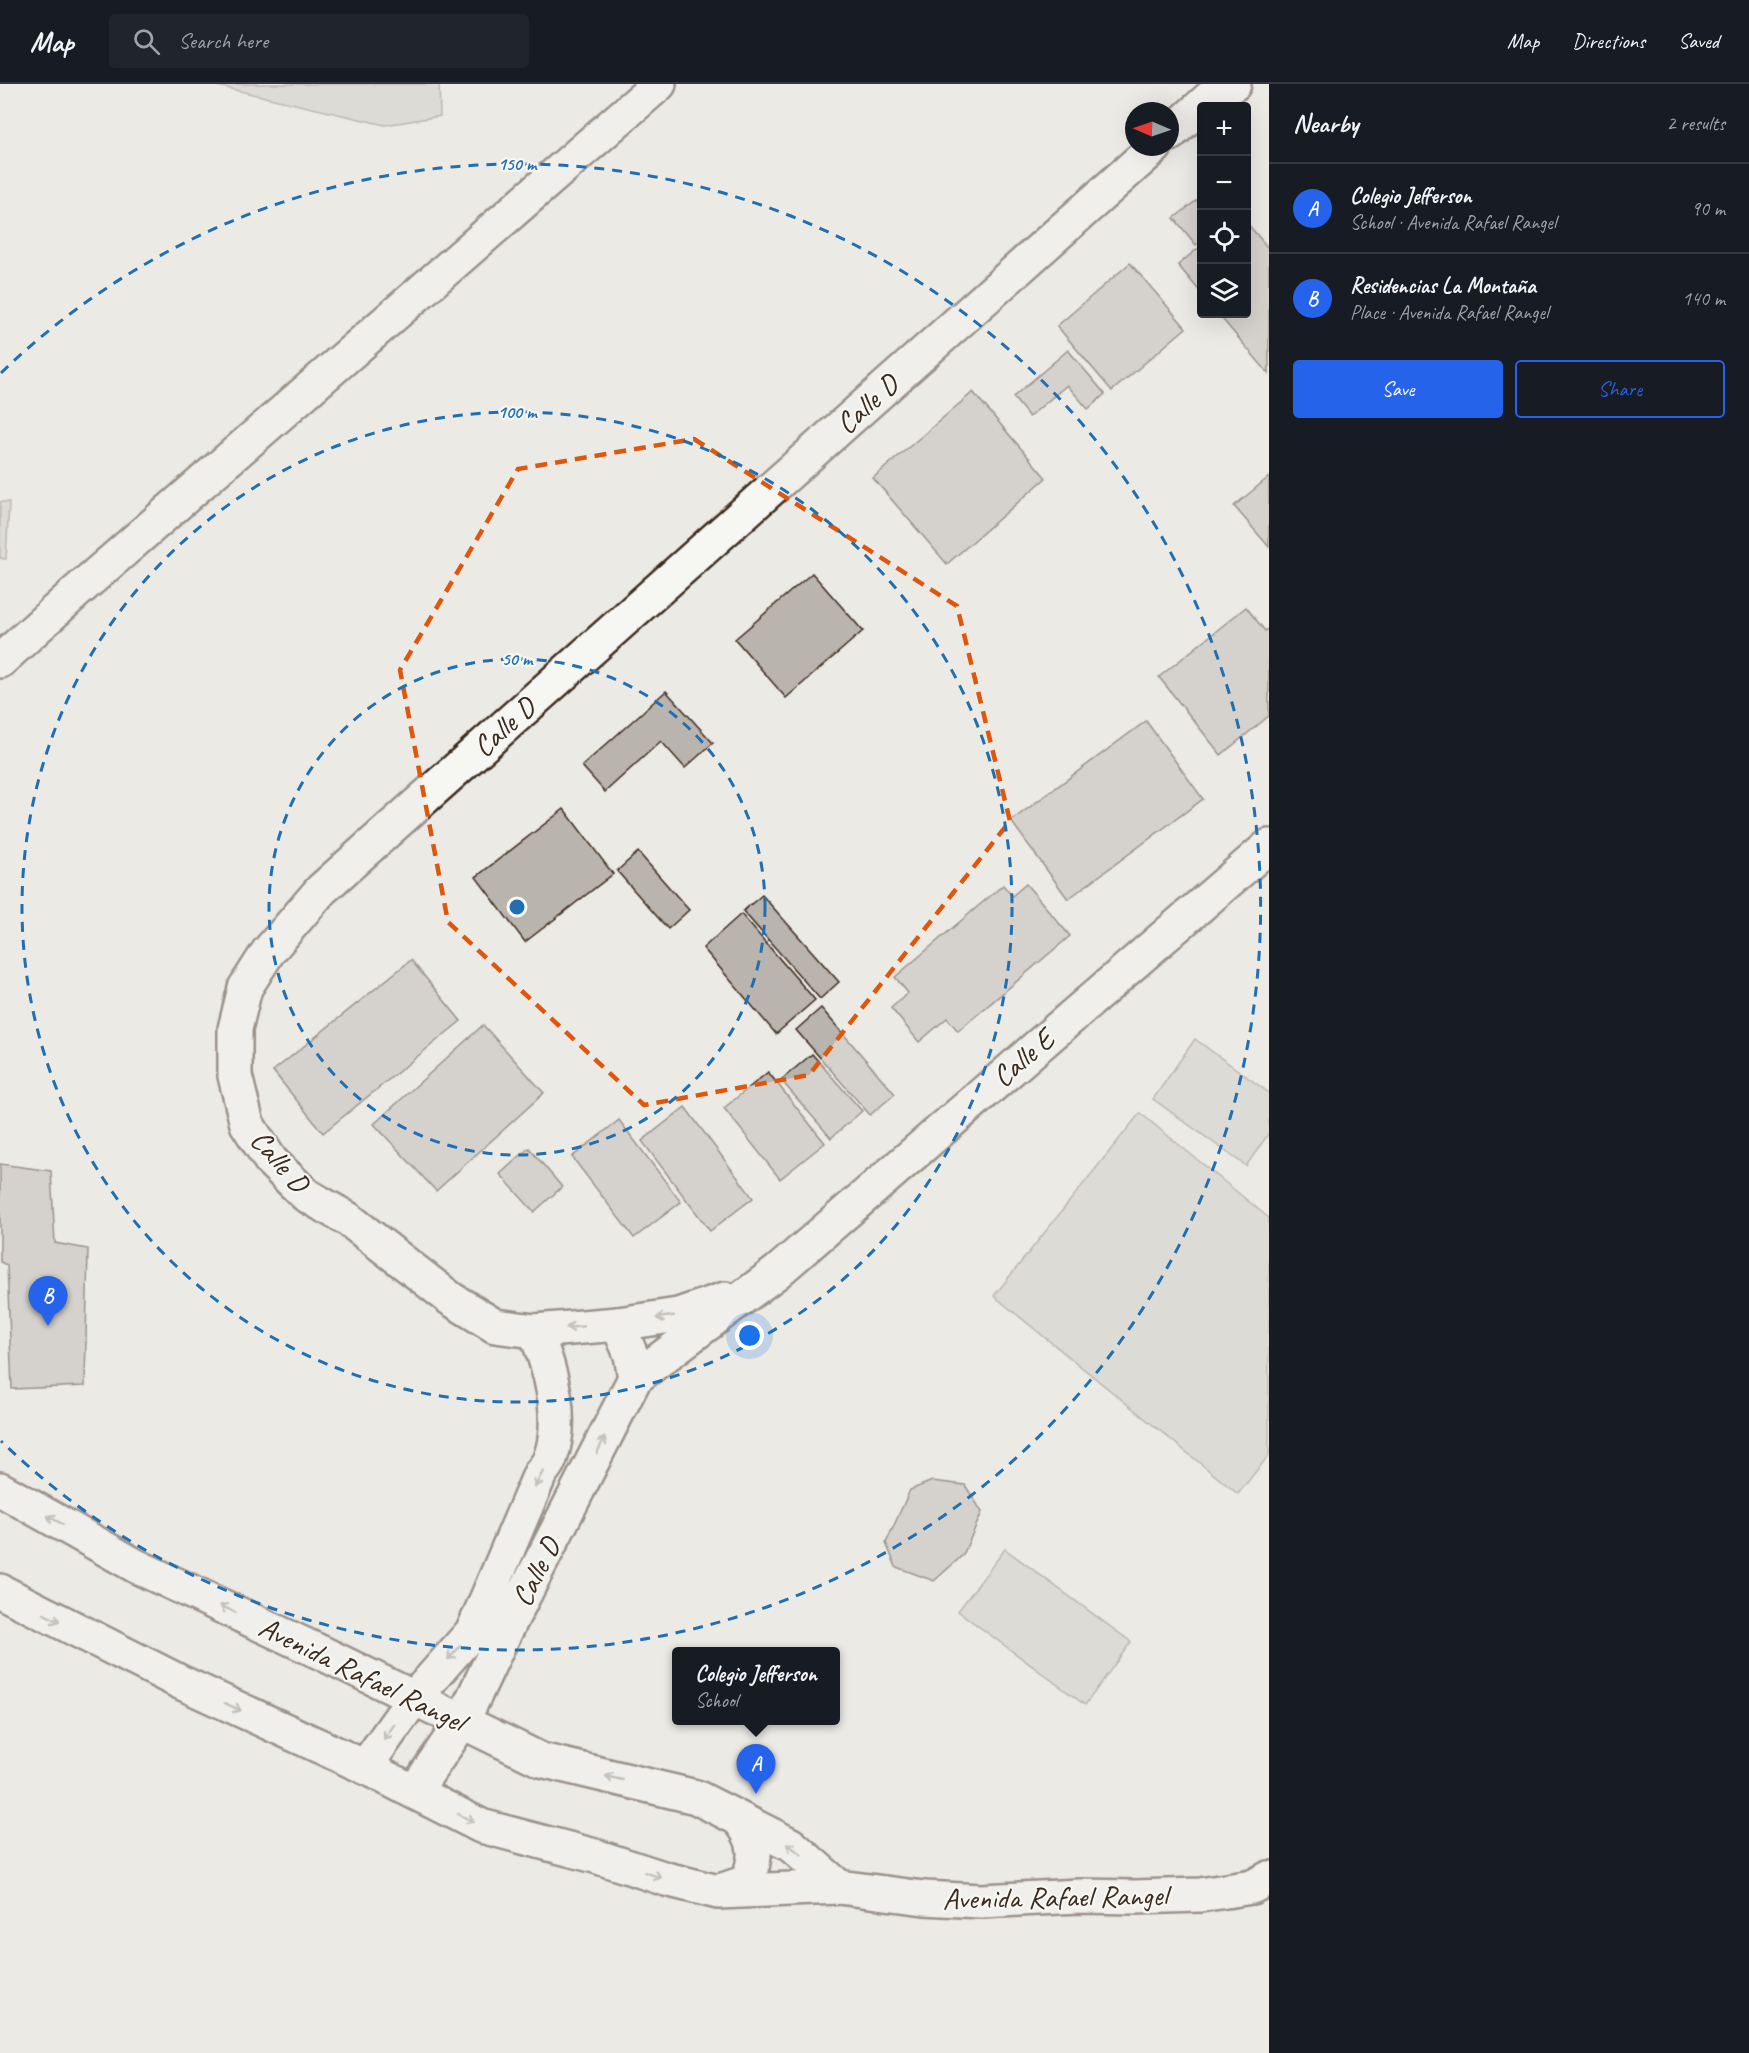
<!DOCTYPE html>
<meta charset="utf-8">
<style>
:root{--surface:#171b24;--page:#20242c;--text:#f1f3f6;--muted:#9ea1a6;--line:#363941;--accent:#2563eb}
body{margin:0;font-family:Caveat,sans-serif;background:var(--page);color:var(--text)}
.controls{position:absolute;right:18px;top:18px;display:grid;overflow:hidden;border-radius:6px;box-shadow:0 6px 24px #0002}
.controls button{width:54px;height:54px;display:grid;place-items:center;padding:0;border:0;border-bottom:2px solid var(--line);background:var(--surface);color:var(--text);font:30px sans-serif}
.compass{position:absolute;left:1125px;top:18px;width:54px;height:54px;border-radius:50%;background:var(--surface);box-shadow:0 6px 24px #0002;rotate:272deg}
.you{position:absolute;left:750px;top:1252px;width:21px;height:21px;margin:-15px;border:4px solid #fff;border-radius:50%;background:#1a73e8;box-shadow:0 0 0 9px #1a73e833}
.badge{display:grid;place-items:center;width:39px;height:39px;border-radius:50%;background:var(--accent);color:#fff;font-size:20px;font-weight:700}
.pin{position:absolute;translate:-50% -50px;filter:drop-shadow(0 2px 3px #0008)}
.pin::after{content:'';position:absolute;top:32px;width:21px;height:18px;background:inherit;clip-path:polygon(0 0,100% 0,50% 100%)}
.popup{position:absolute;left:672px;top:1563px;width:168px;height:78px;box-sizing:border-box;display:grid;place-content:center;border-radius:6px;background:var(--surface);filter:drop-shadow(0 2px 4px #0005);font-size:20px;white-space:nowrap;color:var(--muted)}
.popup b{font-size:22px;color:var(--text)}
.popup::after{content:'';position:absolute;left:50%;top:100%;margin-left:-12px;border:12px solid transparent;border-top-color:var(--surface)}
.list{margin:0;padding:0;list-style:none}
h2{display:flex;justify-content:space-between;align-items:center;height:78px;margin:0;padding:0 24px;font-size:26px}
h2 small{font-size:20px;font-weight:400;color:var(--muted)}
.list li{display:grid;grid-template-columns:39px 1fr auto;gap:18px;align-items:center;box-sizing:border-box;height:90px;padding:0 24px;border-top:2px solid var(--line)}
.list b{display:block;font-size:22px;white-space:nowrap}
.list p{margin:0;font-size:20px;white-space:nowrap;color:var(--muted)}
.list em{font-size:20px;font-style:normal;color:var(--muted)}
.actions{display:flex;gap:12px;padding:18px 24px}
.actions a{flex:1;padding:14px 0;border:2px solid var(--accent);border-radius:6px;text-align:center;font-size:21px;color:var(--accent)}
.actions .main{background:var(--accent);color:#fff}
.icon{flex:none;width:33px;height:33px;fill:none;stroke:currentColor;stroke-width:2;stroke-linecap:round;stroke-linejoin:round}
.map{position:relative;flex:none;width:1269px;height:1969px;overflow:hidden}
header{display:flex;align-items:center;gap:36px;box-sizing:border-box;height:84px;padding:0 30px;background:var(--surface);border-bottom:2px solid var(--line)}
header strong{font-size:28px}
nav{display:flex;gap:33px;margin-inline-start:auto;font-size:21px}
.search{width:420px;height:54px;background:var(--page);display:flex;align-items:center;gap:15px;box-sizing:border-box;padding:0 21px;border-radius:6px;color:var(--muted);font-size:22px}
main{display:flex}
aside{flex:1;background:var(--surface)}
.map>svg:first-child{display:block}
.green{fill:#cdcac4;stroke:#847a71;stroke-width:1.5}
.building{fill:#bab4ae;stroke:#3b2a1e;stroke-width:1.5}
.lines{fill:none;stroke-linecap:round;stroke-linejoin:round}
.street-casing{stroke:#3b2a1e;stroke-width:38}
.secondary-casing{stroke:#3b2a1e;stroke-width:38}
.street{stroke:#f6f6f2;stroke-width:33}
.secondary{stroke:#f6f6f2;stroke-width:33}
.oneway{stroke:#989088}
.marked{fill:none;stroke:#df570d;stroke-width:4.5;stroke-dasharray:12 8;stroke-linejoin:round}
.ring{fill:none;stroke:#1f6fb2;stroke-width:3;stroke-dasharray:10 8}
.labels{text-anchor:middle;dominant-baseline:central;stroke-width:4.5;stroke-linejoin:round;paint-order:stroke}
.street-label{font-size:30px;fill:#3b2a1e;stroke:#f6f6f2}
.centre{fill:#1f6fb2;stroke:#f6f6f2;stroke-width:3}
.ring-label{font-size:18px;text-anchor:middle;font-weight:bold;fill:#1f6fb2;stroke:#f6f6f2;stroke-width:4.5;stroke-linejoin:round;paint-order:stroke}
</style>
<header>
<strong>Map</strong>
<div class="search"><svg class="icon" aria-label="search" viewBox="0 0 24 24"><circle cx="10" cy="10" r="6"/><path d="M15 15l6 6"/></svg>Search here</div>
<nav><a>Map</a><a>Directions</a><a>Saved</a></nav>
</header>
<main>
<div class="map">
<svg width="1269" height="1969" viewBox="0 0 1269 1969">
<rect width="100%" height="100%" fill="#ebeae5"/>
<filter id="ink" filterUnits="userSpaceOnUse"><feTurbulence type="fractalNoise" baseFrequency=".0167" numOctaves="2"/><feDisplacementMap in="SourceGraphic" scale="12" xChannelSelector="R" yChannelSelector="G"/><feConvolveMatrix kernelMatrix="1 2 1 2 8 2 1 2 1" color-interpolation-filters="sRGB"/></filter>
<g filter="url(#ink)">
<g class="green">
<polygon points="209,0 439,0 440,32 385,41"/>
<polygon points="0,418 9,418 6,475 0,474"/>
<polygon points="1195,955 1269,1009 1269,1049 1246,1082 1153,1015"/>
<polygon points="1140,1029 1269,1134 1269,1371 1238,1410 994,1212"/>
<polygon points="1005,1465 1131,1558 1085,1621 958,1527"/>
</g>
<g class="building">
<polygon points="1202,112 1202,156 1196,161 1174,134"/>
<polygon points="1246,138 1269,165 1269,290 1218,230 1246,230"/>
<polygon points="1202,161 1202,210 1178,181"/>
<polygon points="1130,179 1186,244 1112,307 1057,242"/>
<polygon points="1068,266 1105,310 1088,325 1067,301 1029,333 1013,313"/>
<polygon points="973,308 1046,394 947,480 873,394"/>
<polygon points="1269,393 1269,463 1234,422"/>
<polygon points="812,489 863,547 786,614 735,555"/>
<polygon points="1246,523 1265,547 1269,544 1269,632 1221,671 1159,593"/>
<polygon points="666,607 713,659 685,684 661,657 605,708 582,682"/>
<polygon points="1146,637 1203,715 1068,815 1011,737"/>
<polygon points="564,725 613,790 525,858 476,793"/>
<polygon points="638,768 689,826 668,845 617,787"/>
<polygon points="1026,800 1070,852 958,947 947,934 919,958 891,924 908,909 895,893 1003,801 1012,812"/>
<polygon points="762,811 839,898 820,915 743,827"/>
<polygon points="741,830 815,916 776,950 703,864"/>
<polygon points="411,876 461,937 323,1049 273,987"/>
<polygon points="821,924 895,1010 870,1031 796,946"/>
<polygon points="483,941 544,1009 436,1107 374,1040"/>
<polygon points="812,970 862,1027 831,1054 781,996"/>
<polygon points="768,988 825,1059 780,1095 724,1024"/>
<polygon points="685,1023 753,1114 710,1147 642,1057"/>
<polygon points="619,1036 681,1118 634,1154 572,1073"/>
<polygon points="529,1064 562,1103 534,1128 500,1090"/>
<polygon points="0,1080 51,1087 55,1159 88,1165 85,1302 12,1305 7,1181 0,1178"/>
<polygon points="932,1397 965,1401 982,1428 963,1471 934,1497 896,1483 886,1459 910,1406"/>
</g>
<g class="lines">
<g class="street-casing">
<g id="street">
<polyline points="1170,50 1213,11 1234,0"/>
<polyline points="618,1240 678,1231 725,1215"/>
<polyline points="535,1247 495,1242 451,1215 348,1135 306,1111 271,1077 247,1040 235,992 235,945 245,904 268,868 321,806 1155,63"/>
<polyline points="635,1294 777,1188 1269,762"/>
<polyline points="0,1405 136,1482 324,1570 541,1676 696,1713 791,1761 839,1803"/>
<polyline points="0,1507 180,1598 365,1683 481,1742 595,1772 666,1795 718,1808 839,1803 924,1814 981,1817 1079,1812 1134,1813 1200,1811 1252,1803 1269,1794"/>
<path d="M365,1683L414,1614L473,1547L540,1390C543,1386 548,1380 550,1375C565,1334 551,1286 535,1247L618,1240L631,1271L635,1294L498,1562L462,1638L415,1707"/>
<path d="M720,1807L747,1798C758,1772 757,1757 739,1735"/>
</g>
</g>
<g class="secondary-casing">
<polyline id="secondary" points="0,577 75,509 659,0"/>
</g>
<use href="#street" class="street"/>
<use href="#secondary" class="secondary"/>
</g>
<defs><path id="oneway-shaft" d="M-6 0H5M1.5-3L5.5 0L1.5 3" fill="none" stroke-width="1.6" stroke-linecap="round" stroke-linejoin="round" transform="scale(1.5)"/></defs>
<g class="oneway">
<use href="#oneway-shaft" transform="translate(665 1233) rotate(172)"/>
<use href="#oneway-shaft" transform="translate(575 1243) rotate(175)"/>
<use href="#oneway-shaft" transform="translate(601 1361) rotate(-63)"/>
<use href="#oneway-shaft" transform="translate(539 1395) rotate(117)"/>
<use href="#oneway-shaft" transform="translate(55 1436) rotate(-150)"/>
<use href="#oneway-shaft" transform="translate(228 1525) rotate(-155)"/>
<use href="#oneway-shaft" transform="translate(52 1534) rotate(27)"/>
<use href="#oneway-shaft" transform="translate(454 1569) rotate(132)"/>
<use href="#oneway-shaft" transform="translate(233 1623) rotate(25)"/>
<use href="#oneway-shaft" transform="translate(389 1648) rotate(125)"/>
<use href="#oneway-shaft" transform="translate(614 1694) rotate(-167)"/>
<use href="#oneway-shaft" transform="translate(466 1734) rotate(28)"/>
<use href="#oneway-shaft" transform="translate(794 1765) rotate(-143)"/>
<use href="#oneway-shaft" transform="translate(653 1791) rotate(18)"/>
</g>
</g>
<path d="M0 0H1269V1969H0ZM694,355L957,522L1010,737L809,991L644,1021L448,838L400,586L518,385Z" fill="#ebeae5" fill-opacity=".55" fill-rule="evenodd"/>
<path class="marked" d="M694,355L957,522L1010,737L809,991L644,1021L448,838L400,586L518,385Z"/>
<g class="ring">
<circle cx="517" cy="823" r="248"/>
<circle cx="517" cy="823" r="495"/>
<path d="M1 289A743 743 0 1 1 1 1357"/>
</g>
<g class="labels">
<g class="street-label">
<text transform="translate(867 320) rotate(-42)">Calle D</text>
<text transform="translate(504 643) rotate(-42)">Calle D</text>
<text transform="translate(1023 974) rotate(-41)">Calle E</text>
<text transform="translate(280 1077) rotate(49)">Calle D</text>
<text transform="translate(536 1488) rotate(-63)">Calle D</text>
<text transform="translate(362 1590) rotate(26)">Avenida Rafael Rangel</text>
<text transform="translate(1055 1813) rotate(-1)">Avenida Rafael Rangel</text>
</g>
</g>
<circle cx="517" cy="823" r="9" class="centre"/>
<g class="ring-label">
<text x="517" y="86">150 m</text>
<text x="517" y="334">100 m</text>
<text x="517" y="581">50 m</text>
</g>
</svg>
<div class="controls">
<button>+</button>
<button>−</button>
<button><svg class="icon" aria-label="locate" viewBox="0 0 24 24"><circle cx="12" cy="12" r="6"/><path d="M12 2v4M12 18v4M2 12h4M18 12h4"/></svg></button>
<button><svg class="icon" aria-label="layers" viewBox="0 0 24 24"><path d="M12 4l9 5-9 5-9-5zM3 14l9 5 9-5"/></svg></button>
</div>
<svg class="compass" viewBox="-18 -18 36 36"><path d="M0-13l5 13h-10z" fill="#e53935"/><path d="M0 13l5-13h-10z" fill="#9ea1a6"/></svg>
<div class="you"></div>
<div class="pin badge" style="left:756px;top:1710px">A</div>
<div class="popup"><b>Colegio Jefferson</b>School</div>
<div class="pin badge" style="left:48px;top:1242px">B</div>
</div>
<aside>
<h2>Nearby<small>2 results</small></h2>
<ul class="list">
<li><span class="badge">A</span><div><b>Colegio Jefferson</b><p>School · Avenida Rafael Rangel</p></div><em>90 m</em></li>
<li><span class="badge">B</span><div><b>Residencias La Montaña</b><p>Place · Avenida Rafael Rangel</p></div><em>140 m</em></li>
</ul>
<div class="actions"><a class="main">Save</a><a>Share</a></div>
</aside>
</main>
